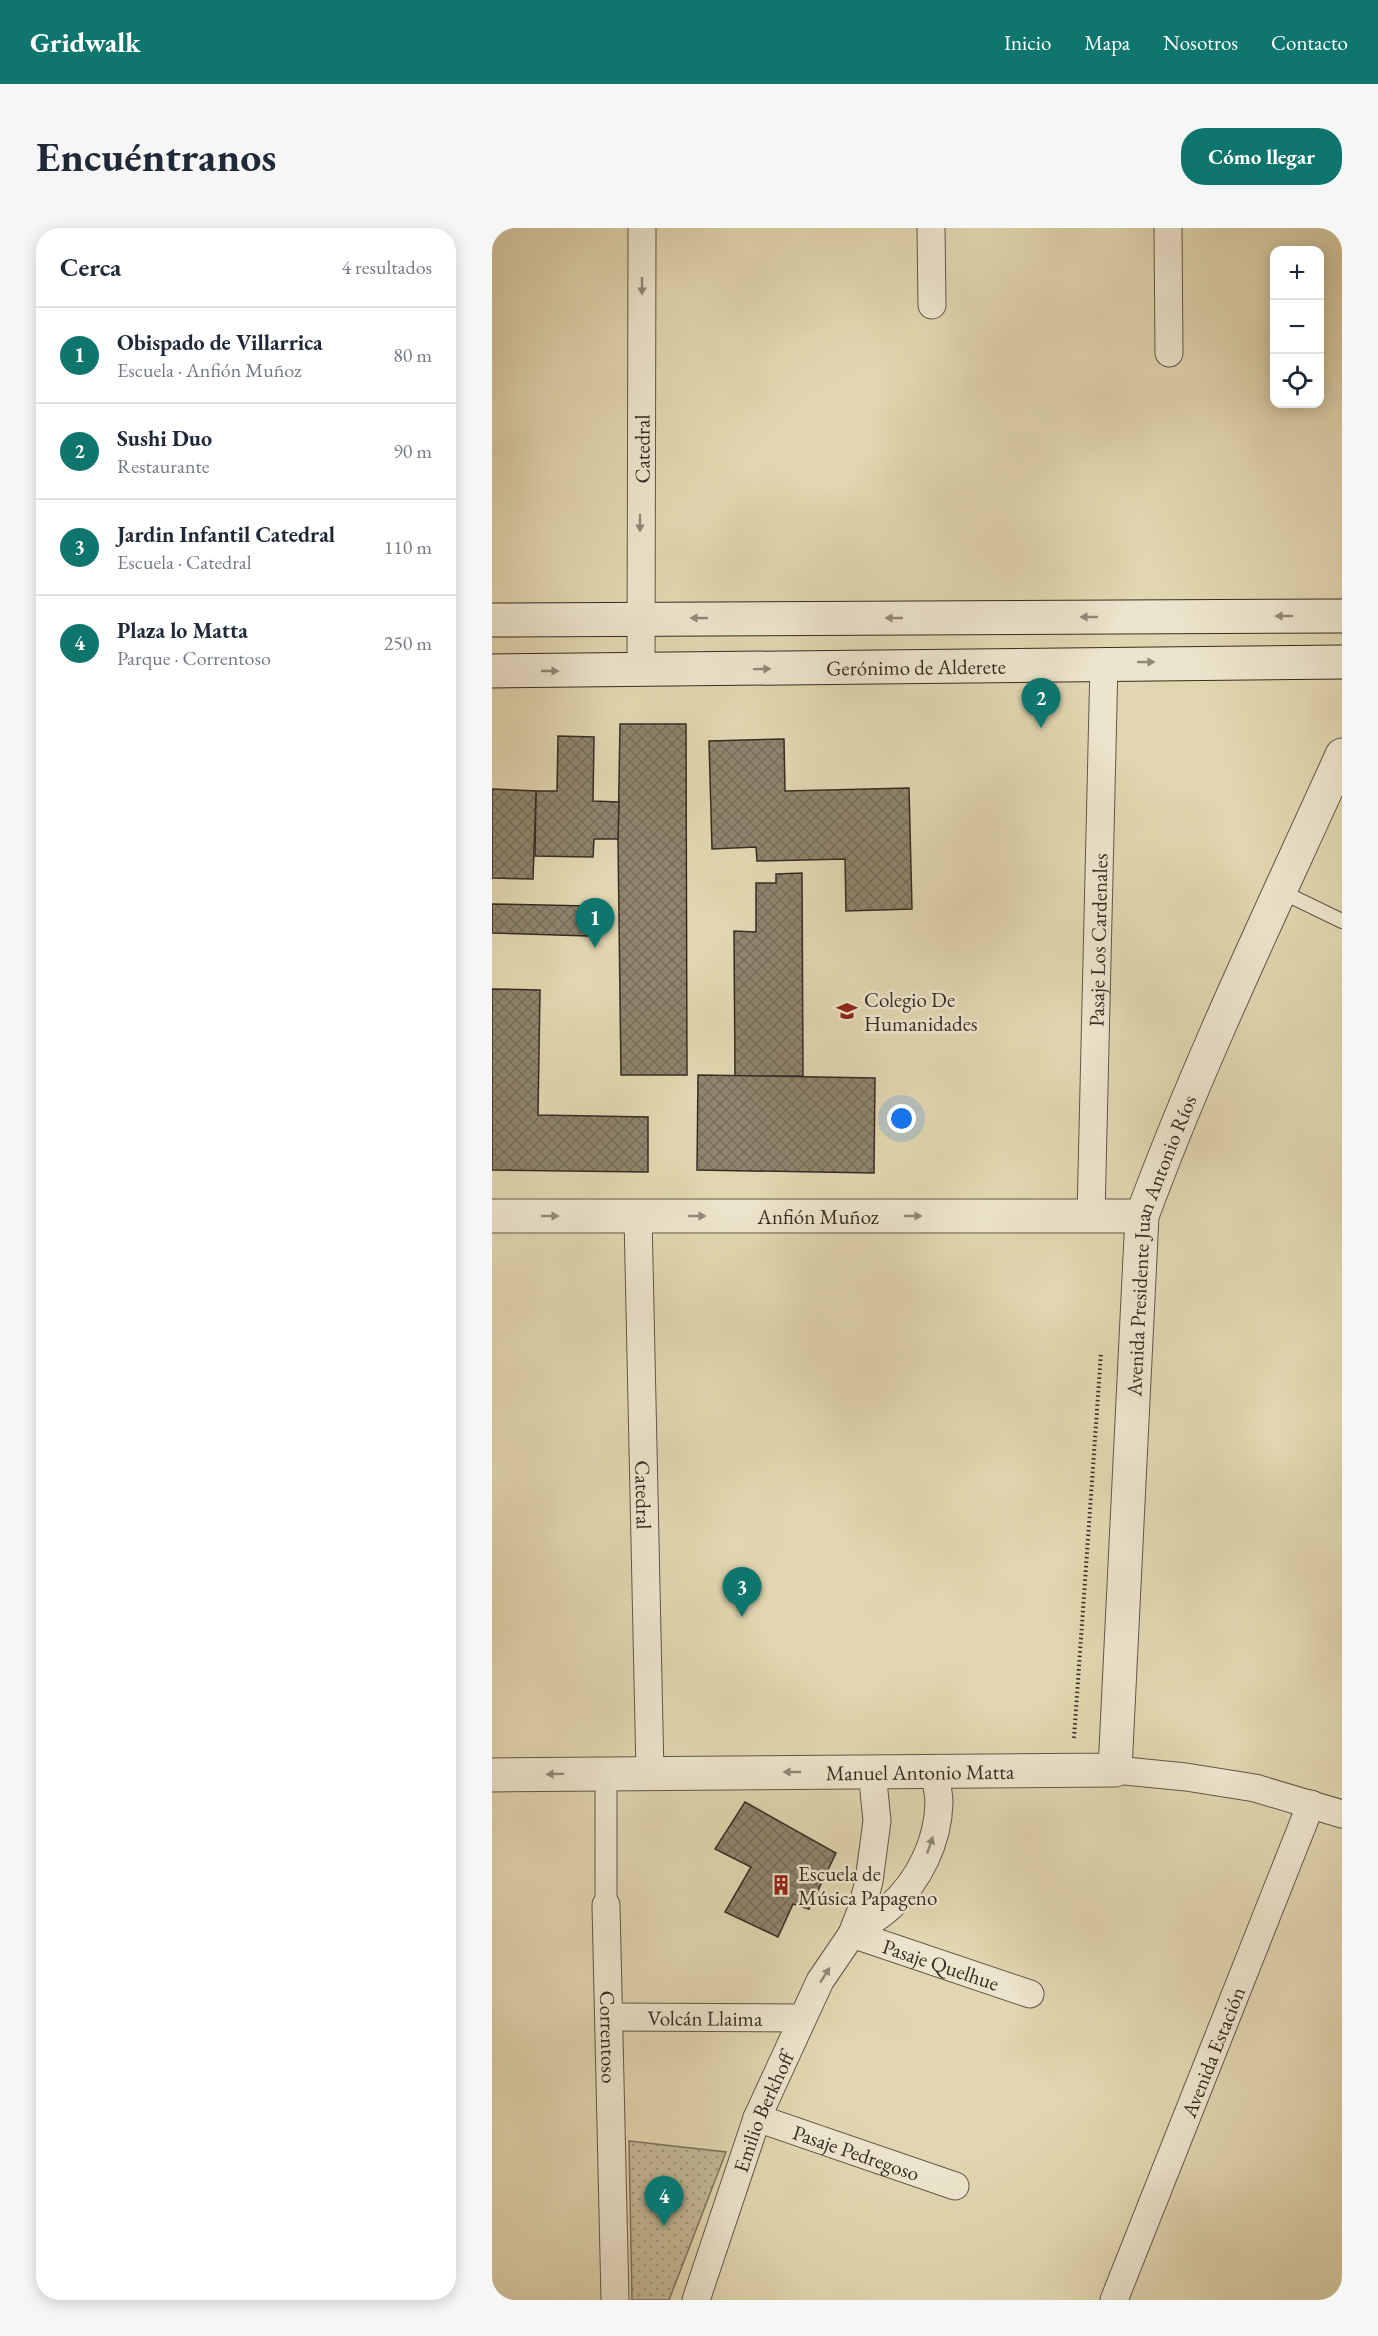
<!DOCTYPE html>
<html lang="es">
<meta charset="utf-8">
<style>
:root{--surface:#fff;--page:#f6f6f7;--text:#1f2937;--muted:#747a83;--line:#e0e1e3;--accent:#0f766e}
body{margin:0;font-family:"EB Garamond",serif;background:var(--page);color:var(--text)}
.controls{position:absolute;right:18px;top:18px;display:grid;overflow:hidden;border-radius:12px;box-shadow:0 3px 15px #0003}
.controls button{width:54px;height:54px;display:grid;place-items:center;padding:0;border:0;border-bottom:2px solid var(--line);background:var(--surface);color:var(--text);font:30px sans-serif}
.you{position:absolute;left:410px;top:891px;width:21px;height:21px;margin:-15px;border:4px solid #fff;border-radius:50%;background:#1a73e8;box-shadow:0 0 0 9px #1a73e833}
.badge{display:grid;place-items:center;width:39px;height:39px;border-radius:50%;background:var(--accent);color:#fff;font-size:20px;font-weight:700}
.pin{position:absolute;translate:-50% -50px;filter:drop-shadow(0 2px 3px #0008)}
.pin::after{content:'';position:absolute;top:32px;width:21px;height:18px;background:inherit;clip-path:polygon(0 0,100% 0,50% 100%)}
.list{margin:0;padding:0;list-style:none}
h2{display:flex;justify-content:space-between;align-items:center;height:78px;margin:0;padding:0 24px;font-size:26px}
h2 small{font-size:20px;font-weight:400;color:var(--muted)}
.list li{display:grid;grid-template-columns:39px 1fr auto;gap:18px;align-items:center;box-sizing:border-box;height:96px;padding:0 24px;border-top:2px solid var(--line)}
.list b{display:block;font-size:22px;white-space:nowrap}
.list p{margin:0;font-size:20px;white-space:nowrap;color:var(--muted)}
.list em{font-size:20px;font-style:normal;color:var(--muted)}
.icon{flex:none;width:33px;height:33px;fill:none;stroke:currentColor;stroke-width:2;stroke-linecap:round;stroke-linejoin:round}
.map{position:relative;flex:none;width:850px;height:2072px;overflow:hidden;border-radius:24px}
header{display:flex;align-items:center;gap:36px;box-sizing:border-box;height:84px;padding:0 30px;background:var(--accent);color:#fff}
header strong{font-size:28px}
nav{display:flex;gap:33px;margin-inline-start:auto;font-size:21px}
.intro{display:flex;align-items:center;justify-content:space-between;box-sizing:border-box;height:144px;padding:0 36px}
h1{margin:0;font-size:42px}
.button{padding:15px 27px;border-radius:24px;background:var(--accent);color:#fff;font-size:21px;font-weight:700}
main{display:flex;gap:36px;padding:0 36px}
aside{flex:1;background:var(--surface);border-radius:24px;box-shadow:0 3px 15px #0003}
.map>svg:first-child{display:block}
.park{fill:url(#park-dots);stroke:#7d735e;stroke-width:1.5}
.building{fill:url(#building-cross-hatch);stroke:#362d24;stroke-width:1.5}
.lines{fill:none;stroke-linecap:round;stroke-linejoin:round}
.service-casing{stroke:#615747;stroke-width:16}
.pedestrian-casing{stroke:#615747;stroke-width:23}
.minor-casing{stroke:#615747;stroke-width:29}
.tertiary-casing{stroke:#615747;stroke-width:35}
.secondary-casing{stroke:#362d24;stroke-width:35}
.path{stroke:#362d24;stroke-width:4;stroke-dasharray:1.5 3;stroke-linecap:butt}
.service{stroke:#ece4cc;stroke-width:14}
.pedestrian{stroke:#ece4cc;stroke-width:21}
.minor{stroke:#ece4cc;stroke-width:27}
.tertiary{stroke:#ece4cc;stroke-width:33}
.secondary{stroke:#ece4cc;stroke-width:33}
.oneway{fill:#918878}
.labels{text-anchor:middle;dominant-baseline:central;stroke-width:5;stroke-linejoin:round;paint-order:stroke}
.street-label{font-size:21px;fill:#362d24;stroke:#ece4cc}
.poi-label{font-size:21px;fill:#362d24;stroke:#ece4cc;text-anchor:start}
</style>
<header>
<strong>Gridwalk</strong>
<nav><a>Inicio</a><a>Mapa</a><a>Nosotros</a><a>Contacto</a></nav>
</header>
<div class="intro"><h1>Encuéntranos</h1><a class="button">Cómo llegar</a></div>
<main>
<aside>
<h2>Cerca<small>4 resultados</small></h2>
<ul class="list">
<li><span class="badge">1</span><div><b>Obispado de Villarrica</b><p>Escuela · Anfión Muñoz</p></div><em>80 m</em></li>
<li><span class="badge">2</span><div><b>Sushi Duo</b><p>Restaurante</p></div><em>90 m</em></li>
<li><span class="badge">3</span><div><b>Jardin Infantil Catedral</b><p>Escuela · Catedral</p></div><em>110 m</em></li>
<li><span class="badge">4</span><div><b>Plaza lo Matta</b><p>Parque · Correntoso</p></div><em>250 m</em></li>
</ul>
</aside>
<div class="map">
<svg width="850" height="2072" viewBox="0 0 850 2072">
<defs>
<pattern id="park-dots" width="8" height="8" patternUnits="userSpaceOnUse" patternTransform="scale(1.5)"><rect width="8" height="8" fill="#c4b998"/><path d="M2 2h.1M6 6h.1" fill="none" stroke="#a0977c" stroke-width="1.8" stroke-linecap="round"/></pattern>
<pattern id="building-cross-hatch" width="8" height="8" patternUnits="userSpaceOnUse" patternTransform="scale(1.5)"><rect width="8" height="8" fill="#8f856d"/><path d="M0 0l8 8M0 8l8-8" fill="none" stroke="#766d59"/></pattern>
</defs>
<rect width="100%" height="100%" fill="#e1d6b0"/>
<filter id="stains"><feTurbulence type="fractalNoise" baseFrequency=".00333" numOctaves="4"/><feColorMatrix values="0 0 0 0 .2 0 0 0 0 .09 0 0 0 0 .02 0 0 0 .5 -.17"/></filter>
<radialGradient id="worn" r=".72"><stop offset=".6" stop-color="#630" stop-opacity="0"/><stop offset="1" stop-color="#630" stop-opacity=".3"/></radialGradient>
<polygon class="park" points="137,1913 234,1924 177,2072 140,2072"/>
<g class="building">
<polygon points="128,496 194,496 195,847 129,847 126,611"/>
<polygon points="66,508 102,509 101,573 127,574 126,611 102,611 101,629 43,628 44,563 65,563"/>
<polygon points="292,511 293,563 417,560 420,681 354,683 353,631 265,633 264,619 220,621 217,513"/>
<polygon points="0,561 44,563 41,651 0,650"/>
<polygon points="310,645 311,848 243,848 242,703 264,704 264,655 284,655 284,646"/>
<polygon points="0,676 96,678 96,708 0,705"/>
<polygon points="0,761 48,762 46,887 156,889 156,944 0,942"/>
<polygon points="206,847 383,850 382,945 205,942"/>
<polygon points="253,1574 344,1625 317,1681 301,1676 286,1709 233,1684 259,1639 223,1621"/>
</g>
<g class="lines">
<g class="service-casing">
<polyline id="service" points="788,663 850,693"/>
</g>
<g class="pedestrian-casing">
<polyline id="pedestrian" points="114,1545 114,1677"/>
</g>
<g class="minor-casing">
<g id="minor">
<polyline points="439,0 440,77"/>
<polyline points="676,0 677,125"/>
<path id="s1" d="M149,443L150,0"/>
<path id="s2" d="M146,988L158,1545"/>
<path id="s3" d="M599,988L612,435"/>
<polyline points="623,1542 694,1549 763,1560 850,1586"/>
<path id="s4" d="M114,1677L123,2072"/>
<path d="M360,1706C373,1697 387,1689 398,1679C427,1653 446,1614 447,1575C447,1565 444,1553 442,1543"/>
<path id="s5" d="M360,1706L538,1766"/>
<path id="s6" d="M117,1789L310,1790"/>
<path id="s7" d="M265,1890L463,1958"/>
<path id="s8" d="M204,2072L265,1890L328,1753L360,1706L370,1680L377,1653L385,1593L380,1543"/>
<path id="s9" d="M622,2072L819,1576"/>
</g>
</g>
<g class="tertiary-casing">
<g id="tertiary">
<path id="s10" d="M0,988H650"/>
<path id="s11" d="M0,1547L623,1542L650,988C708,831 781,680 850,527"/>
</g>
</g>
<g class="secondary-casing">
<g id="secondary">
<polyline points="0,392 850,388"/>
<path id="s12" d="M0,443L850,434"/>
</g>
</g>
<polyline class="path" points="582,1510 609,1125"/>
<use href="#service" class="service"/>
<use href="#pedestrian" class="pedestrian"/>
<use href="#minor" class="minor"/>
<use href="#tertiary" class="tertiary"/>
<use href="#secondary" class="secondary"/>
</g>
<defs><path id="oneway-solid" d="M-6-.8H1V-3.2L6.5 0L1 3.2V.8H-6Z" transform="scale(1.5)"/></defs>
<g class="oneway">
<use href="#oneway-solid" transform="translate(150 58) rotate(90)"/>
<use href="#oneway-solid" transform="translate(148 295) rotate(90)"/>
<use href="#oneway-solid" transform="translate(792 388) rotate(180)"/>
<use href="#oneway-solid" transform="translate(597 389) rotate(180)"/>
<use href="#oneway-solid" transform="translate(207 390) rotate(180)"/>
<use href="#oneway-solid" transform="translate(402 390) rotate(180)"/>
<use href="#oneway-solid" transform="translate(654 434)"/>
<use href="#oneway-solid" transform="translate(270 441) rotate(-1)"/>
<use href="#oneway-solid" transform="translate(58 443)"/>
<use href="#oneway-solid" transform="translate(58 988)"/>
<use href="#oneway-solid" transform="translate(205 988)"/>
<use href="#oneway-solid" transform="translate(421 988)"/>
<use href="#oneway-solid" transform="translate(300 1544) rotate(180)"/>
<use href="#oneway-solid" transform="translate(63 1546) rotate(179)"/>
<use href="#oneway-solid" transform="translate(438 1617) rotate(-71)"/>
<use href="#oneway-solid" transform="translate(333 1747) rotate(-57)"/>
</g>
<defs>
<g id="school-bare" transform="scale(1.62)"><path d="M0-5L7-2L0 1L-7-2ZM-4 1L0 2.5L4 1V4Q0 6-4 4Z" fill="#8f2418" stroke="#ece4cc" stroke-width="2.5" paint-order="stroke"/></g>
<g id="building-bare" transform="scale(1.62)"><path d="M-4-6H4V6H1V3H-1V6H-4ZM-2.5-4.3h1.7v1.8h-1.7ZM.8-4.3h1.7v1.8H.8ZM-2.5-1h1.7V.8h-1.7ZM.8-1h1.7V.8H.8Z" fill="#8f2418" stroke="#ece4cc" stroke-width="2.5" paint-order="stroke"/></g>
</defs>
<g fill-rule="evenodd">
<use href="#school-bare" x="355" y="783"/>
<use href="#building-bare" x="289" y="1657"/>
</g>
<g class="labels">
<g class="street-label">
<text stroke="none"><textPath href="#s1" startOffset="222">Catedral</textPath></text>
<text stroke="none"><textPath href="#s12" startOffset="424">Gerónimo de Alderete</textPath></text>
<text stroke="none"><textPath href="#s3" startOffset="276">Pasaje Los Cardenales</textPath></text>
<text stroke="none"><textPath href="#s10" startOffset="326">Anfión Muñoz</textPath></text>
<text stroke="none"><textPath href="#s11" startOffset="1152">Avenida Presidente Juan Antonio Ríos</textPath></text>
<text stroke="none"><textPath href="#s2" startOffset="279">Catedral</textPath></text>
<text stroke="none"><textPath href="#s11" startOffset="428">Manuel Antonio Matta</textPath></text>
<text stroke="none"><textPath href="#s5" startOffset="94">Pasaje Quelhue</textPath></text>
<text stroke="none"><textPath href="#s6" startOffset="96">Volcán Llaima</textPath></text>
<text stroke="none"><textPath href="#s4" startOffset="132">Correntoso</textPath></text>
<text stroke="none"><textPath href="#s9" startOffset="267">Avenida Estación</textPath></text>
<text stroke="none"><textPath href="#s8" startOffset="200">Emilio Berkhoff</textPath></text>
<text stroke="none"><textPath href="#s7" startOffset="105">Pasaje Pedregoso</textPath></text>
</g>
<g class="poi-label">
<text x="372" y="771">Colegio De<tspan x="372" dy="24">Humanidades</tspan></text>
<text x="306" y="1645">Escuela de<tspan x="306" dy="24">Música Papageno</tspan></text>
</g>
</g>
<rect width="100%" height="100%" filter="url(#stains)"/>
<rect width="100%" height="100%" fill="url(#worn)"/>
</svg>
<div class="controls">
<button>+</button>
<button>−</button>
<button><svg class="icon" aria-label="locate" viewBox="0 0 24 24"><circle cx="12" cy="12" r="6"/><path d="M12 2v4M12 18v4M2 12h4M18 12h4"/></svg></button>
</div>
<div class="you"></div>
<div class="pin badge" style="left:103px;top:720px">1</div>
<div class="pin badge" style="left:549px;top:500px">2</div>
<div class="pin badge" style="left:250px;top:1389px">3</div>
<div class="pin badge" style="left:172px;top:1998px">4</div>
</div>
</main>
